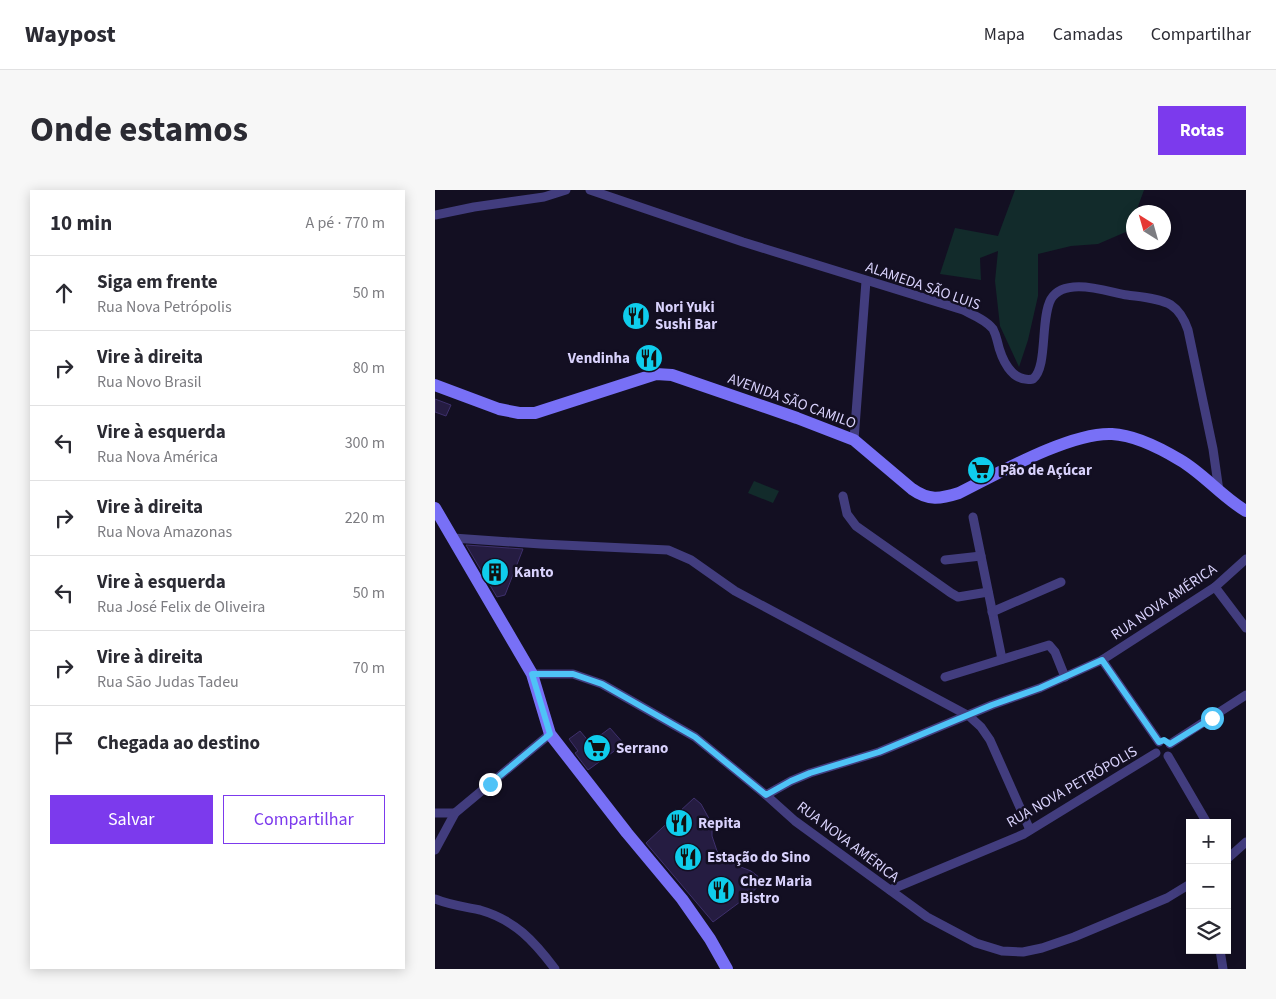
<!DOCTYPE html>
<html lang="pt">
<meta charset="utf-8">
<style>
:root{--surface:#fff;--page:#f7f7f7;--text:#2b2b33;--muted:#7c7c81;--line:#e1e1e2;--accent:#7c3aed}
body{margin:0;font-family:"Source Sans 3",sans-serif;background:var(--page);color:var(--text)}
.controls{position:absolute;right:15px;bottom:15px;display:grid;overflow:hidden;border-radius:0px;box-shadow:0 2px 12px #0003}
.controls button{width:45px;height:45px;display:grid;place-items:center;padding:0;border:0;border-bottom:1px solid var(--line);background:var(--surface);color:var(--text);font:25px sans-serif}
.compass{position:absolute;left:691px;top:15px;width:45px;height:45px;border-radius:50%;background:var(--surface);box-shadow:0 2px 12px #0003;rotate:323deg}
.stop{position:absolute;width:15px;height:15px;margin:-11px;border:4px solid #4fc3f7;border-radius:50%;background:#fff}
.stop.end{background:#4fc3f7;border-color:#fff;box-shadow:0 1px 5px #0008}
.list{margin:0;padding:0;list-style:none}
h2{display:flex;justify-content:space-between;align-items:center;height:65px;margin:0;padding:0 20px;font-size:21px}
h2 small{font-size:16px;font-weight:400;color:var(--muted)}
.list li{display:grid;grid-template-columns:32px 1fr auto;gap:15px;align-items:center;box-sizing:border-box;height:75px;padding:0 20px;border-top:1px solid var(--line)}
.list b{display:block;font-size:19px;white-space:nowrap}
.list p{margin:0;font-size:16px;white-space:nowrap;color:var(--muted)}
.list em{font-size:16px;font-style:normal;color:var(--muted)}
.actions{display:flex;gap:10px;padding:15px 20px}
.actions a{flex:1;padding:11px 0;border:1px solid var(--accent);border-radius:0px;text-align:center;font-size:18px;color:var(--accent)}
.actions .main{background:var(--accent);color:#fff}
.icon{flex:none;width:28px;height:28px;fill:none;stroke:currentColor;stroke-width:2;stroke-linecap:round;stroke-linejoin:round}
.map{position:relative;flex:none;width:811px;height:779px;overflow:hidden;border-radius:0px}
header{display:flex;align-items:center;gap:30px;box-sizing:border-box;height:70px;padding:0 25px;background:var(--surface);border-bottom:1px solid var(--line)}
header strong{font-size:24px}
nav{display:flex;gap:28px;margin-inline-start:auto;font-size:18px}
.intro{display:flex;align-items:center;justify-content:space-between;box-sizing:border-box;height:120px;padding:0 30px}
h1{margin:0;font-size:35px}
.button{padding:12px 22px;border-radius:0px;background:var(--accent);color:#fff;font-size:18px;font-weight:700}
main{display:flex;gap:30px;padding:0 30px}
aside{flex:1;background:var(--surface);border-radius:0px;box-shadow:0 2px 12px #0003}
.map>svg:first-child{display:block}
.green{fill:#122b2b}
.building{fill:#251c41;stroke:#3e306c}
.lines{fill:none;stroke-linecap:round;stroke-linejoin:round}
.street{stroke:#423d7e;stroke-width:9}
.secondary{stroke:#7870f6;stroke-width:12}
.route{stroke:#4fc3f7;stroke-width:6}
.labels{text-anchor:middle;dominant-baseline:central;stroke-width:5;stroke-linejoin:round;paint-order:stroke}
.street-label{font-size:15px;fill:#d9d2fc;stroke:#130f22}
.poi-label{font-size:15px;font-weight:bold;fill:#d9d2fc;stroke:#130f22;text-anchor:start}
</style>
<header>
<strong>Waypost</strong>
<nav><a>Mapa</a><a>Camadas</a><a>Compartilhar</a></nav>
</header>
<div class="intro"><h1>Onde estamos</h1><a class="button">Rotas</a></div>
<main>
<aside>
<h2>10 min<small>A pé · 770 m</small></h2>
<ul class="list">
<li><svg class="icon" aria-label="ahead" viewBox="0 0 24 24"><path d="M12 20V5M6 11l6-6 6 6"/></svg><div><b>Siga em frente</b><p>Rua Nova Petrópolis</p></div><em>50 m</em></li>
<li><svg class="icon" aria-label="right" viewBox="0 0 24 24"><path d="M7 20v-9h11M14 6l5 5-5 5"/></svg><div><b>Vire à direita</b><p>Rua Novo Brasil</p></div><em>80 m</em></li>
<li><svg class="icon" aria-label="left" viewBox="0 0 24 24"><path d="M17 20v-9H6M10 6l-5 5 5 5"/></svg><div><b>Vire à esquerda</b><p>Rua Nova América</p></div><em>300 m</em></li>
<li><svg class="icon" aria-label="right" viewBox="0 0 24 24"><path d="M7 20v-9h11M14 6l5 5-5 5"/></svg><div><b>Vire à direita</b><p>Rua Nova Amazonas</p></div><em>220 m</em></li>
<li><svg class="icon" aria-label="left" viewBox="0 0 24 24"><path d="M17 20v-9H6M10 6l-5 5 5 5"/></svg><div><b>Vire à esquerda</b><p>Rua José Felix de Oliveira</p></div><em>50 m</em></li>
<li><svg class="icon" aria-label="right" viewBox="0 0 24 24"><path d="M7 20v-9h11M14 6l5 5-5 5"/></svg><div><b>Vire à direita</b><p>Rua São Judas Tadeu</p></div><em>70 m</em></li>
<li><svg class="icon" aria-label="arrive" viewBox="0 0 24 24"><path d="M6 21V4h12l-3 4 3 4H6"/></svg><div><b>Chegada ao destino</b></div></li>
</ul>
<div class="actions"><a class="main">Salvar</a><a>Compartilhar</a></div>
</aside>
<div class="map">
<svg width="811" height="779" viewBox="0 0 811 779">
<rect width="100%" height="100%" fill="#130f22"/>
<g class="green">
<polygon points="580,0 709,0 701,22 698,22 698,28 693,41 663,54 636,56 603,64 603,106 593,150 584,177 565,136 560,91 563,61 545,68 546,90 505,84 520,38 563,46"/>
<polygon points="319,291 344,301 338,313 313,303"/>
</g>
<g class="building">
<polygon points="0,209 16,215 11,226 0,222"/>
<polygon points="31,355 88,359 70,405 62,407"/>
<polygon points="175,538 189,554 153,580 140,563 143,561 134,549 145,541 155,553"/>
<polygon points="259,608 266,614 277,634 277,646 282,661 293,672 316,681 329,691 313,706 278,732 211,653"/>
</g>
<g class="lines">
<g class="street">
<path d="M155,0L308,52L528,120C538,125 551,130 558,139C560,143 561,146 562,150C566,168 576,193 598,189C613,177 605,129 616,109C630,86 673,102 692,105C706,107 724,108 736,115C745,121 750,131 753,140L778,259L784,301"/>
<polyline points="0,25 39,17 109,7 131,0"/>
<polyline points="419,250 431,91"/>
<polyline points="408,306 412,324 421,336 516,403 523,407 553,402"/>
<polyline points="538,327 567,469"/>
<polyline points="18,348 106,354 233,360 256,370 300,401 534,526 546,537 555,550 595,640"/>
<polyline points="510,370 546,366"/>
<polyline points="780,397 811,438"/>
<polyline points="557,422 626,392"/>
<polyline points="667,470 724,552"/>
<polyline points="97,484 138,484 167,494 260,547 331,605 360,631 492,727 541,753 567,761 588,762 607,758 639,747 732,708 755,694"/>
<polyline points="510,487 614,455 620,462 630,487"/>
<polyline points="735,554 811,505"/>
<polyline points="733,566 772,633"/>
<polyline points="331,605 356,591 375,583 444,562 557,515 605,498 667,470 780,397 811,369"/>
<polyline points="0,623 20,623"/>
<polyline points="0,660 20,623 115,544"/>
<polyline points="792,669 811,652"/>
<polyline points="455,700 589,644 721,563"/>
<path d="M0,709C14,715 30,717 45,720C80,730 99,751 120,779"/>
<polyline points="785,760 788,779"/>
</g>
<g class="secondary">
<path d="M0,195L64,219L84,223H100L221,184L237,185L362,228L419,250L477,299C494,311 505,309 524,303C562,284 635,242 677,244C700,245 725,258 745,270C769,284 787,307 811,321"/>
<polyline points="0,318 97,484 115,544 192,643 247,709 275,749 292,779"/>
</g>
</g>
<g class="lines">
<polyline class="route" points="55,594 115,544 97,484 138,484 167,494 260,547 331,605 356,591 375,583 444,562 557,515 605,498 667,470 724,552 729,550 735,554 777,528"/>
</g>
<defs>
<g id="restaurant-disc" transform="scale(1.4375)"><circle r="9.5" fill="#0fcdec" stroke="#130f22"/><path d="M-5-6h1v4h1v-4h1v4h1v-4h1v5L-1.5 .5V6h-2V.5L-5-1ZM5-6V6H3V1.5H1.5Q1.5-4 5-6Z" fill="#111"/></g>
<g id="supermarket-disc" transform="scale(1.4375)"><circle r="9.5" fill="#0fcdec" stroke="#130f22"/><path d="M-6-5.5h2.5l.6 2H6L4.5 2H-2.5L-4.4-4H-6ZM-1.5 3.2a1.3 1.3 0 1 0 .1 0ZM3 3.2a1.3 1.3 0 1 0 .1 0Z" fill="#111"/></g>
<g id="building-disc" transform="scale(1.4375)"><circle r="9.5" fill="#0fcdec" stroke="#130f22"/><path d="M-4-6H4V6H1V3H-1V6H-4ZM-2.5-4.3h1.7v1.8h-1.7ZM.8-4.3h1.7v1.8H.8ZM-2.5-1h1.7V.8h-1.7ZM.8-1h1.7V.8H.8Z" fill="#111"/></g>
</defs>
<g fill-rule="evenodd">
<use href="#restaurant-disc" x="201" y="126"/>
<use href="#restaurant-disc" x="214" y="168"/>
<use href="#supermarket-disc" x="546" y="280"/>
<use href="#building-disc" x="60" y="382"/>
<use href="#supermarket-disc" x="162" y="558"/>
<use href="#restaurant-disc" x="244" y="633"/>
<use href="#restaurant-disc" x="253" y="667"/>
<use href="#restaurant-disc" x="286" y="700"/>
</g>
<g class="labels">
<g class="street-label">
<text transform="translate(488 96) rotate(19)">ALAMEDA SÃO LUIS</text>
<text transform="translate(357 211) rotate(20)">AVENIDA SÃO CAMILO</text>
<text transform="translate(729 412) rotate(-34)">RUA NOVA AMÉRICA</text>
<text transform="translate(637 597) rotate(-30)">RUA NOVA PETRÓPOLIS</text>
<text transform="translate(413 652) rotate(37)">RUA NOVA AMÉRICA</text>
</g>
<g class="poi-label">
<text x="220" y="117">Nori Yuki<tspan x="220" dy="17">Sushi Bar</tspan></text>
<text x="195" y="168" text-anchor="end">Vendinha</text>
<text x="565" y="280">Pão de Açúcar</text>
<text x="79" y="382">Kanto</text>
<text x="181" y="558">Serrano</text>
<text x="263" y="633">Repita</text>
<text x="272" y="667">Estação do Sino</text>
<text x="305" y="691">Chez Maria<tspan x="305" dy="17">Bistro</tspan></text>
</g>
</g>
</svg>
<div class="controls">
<button>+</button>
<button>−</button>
<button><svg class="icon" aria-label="layers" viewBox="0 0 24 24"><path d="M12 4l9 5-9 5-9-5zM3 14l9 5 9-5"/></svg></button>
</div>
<svg class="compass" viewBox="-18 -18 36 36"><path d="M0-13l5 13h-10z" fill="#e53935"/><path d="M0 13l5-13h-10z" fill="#7c7c81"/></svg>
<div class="stop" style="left:777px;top:528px"></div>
<div class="stop end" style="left:55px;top:594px"></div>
</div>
</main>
